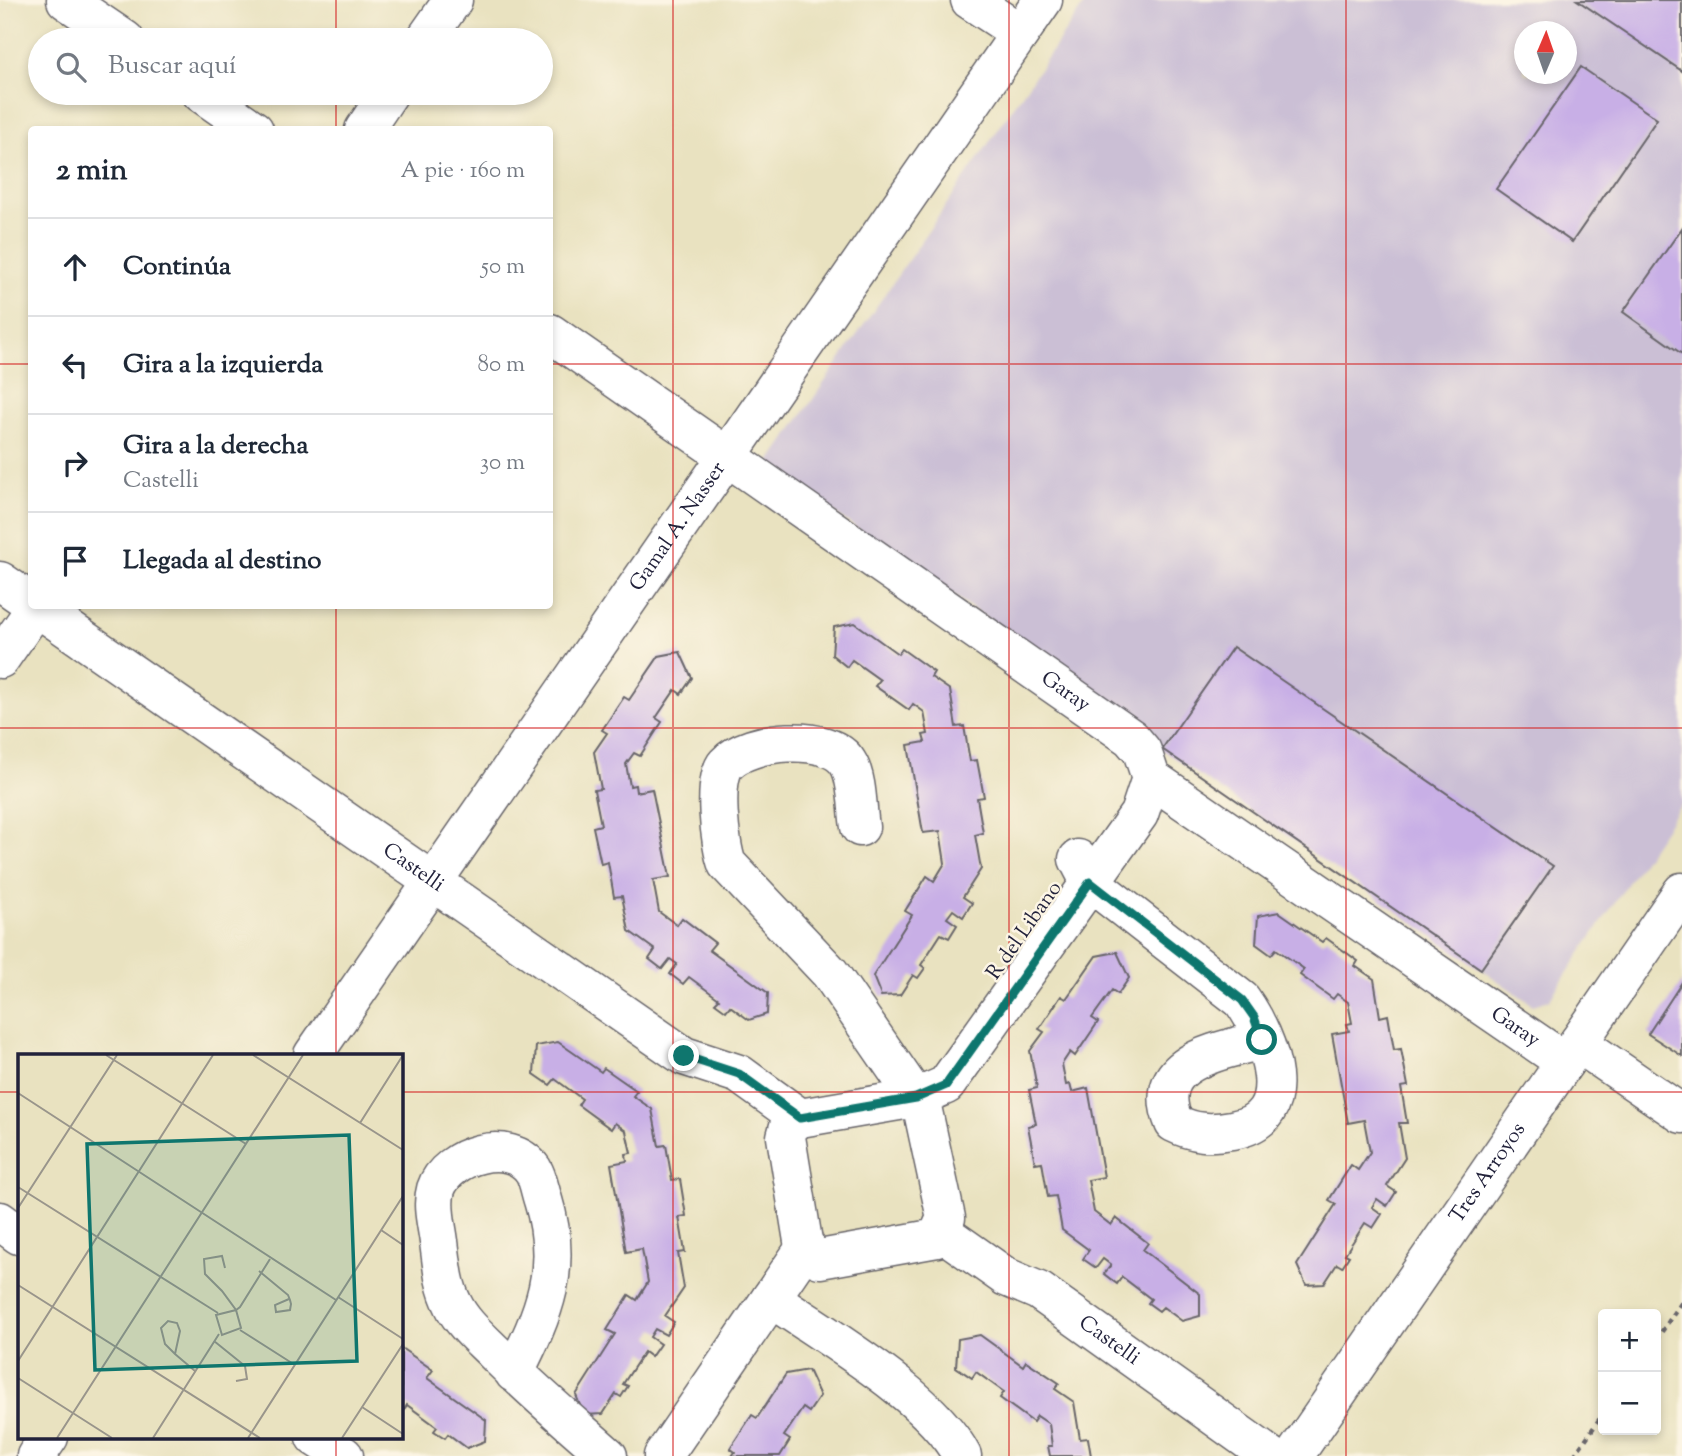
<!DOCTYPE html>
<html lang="es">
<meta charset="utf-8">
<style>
:root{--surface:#fff;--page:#f2f2f3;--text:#1f2937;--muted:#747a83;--line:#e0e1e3}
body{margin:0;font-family:"Sorts Mill Goudy",serif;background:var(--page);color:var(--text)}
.controls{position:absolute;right:21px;bottom:21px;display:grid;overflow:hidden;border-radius:7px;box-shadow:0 4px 10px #0003}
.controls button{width:63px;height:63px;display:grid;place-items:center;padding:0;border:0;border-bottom:2px solid var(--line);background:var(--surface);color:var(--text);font:35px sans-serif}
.compass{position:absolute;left:1514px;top:21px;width:63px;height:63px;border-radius:50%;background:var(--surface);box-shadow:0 4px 10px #0003;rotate:2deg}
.stop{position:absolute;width:21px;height:21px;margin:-16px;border:5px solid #0f766e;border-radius:50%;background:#fff}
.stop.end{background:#0f766e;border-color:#fff;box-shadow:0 2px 7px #0008}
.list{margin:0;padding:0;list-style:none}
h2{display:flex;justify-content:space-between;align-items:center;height:91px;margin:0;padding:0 28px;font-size:30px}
h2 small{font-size:23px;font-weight:400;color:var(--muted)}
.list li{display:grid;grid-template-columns:46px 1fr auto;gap:21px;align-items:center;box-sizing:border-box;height:98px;padding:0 28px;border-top:2px solid var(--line)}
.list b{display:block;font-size:26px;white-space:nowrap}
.list p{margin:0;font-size:23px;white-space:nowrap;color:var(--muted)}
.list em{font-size:23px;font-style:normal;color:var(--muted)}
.icon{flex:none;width:38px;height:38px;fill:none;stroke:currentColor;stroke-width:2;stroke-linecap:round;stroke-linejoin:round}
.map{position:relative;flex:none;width:1682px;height:1456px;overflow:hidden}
.search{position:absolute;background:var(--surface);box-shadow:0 4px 10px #0003;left:28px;top:28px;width:525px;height:77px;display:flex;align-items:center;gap:18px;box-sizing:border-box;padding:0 24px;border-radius:38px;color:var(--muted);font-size:26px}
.panel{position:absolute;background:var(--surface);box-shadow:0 4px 10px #0003;left:28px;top:126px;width:525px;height:483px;border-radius:7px}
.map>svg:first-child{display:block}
.industrial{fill:#cbbfd5;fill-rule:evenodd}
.building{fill:#c8afe6}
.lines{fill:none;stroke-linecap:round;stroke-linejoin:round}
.minor-casing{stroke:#68656a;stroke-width:41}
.path{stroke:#68656a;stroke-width:4.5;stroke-dasharray:5 5;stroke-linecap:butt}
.minor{stroke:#fff;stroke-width:38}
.route{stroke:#0f766e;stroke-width:9}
.grid{fill:none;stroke:#d62828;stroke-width:2;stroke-opacity:0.55}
.labels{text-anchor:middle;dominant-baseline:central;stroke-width:5;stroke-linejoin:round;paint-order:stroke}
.street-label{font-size:21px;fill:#22223b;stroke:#fcf5e5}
.inset-road{fill:none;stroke:#99958b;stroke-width:2}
.view{fill:#0f766e;fill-opacity:0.15;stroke:#0f766e;stroke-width:3.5}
.inset-edge{fill:none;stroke:#22223b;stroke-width:3.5}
</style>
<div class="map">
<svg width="1682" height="1456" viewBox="0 0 1682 1456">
<rect width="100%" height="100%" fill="#fcf5e5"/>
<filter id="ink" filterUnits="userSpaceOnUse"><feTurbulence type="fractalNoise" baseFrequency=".0143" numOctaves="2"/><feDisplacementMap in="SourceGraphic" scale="14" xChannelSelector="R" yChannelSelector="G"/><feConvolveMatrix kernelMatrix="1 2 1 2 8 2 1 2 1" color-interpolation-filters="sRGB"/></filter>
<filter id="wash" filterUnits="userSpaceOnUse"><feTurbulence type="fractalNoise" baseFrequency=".00686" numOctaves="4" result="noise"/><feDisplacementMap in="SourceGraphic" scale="28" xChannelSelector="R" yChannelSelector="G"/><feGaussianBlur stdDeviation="1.57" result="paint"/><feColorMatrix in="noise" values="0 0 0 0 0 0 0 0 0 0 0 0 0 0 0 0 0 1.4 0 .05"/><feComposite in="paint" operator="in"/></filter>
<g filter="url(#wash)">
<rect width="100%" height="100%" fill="#e9e2c0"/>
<path class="industrial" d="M1087,0H1682V803L1549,1000L1533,1005L1481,969L1151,742L1155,735L767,466ZM1524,32H1566V74H1524Z"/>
<g id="blocks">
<g class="building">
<polygon points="1577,0 1682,0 1682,71"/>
<polygon points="1581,67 1657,119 1572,242 1496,189"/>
<polygon points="1682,228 1682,354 1623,312"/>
<polygon points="855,623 898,654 902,649 934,672 931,677 950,690 956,727 964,726 970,761 977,760 984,797 977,798 983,833 975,835 981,869 963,897 972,903 963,917 953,910 947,918 957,925 949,938 941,934 921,965 925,968 918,978 913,975 900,995 881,996 873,976 912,915 905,911 927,876 934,881 945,863 940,831 923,833 908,745 925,742 923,735 928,734 924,712 913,704 909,710 875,686 880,680 852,660 847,667 832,655 834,627"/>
<polygon points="1233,647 1553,866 1481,969 1162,749"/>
<polygon points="680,652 692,678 681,694 675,690 656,718 662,722 640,756 634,753 626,764 630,786 635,785 636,792 652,789 670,877 653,880 659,912 677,925 682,918 715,943 709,950 768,993 767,1014 749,1020 730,1006 726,1011 715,1003 719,999 689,977 683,984 670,974 677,964 670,959 662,969 649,959 655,950 629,931 622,896 614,897 608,862 601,864 593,827 601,825 594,790 601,789 594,752 607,733 602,730 624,697 629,700 659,656"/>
<polygon points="1279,912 1322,942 1326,938 1358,961 1355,966 1374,979 1380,1017 1388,1015 1394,1050 1401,1049 1408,1086 1401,1087 1407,1123 1399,1123 1405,1158 1387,1186 1396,1192 1387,1206 1377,1199 1372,1207 1382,1214 1373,1228 1365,1223 1345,1254 1349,1256 1342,1267 1337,1264 1324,1284 1306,1285 1297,1265 1336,1204 1329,1200 1351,1165 1358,1170 1370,1152 1364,1120 1348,1123 1332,1034 1349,1031 1347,1024 1352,1023 1348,1002 1337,994 1333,999 1300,975 1304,969 1276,949 1271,955 1256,944 1258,916"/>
<polygon points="1117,952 1129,978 1118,994 1112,990 1092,1018 1098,1022 1075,1056 1070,1052 1062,1064 1066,1085 1070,1084 1072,1092 1088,1088 1104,1177 1088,1180 1094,1212 1111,1225 1116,1218 1148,1243 1143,1250 1200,1294 1200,1316 1182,1321 1163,1307 1159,1311 1148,1303 1151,1299 1122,1277 1117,1284 1104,1274 1111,1265 1103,1259 1096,1268 1083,1259 1089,1250 1062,1230 1056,1196 1048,1197 1042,1162 1035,1163 1028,1126 1036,1124 1029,1090 1037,1088 1030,1051 1044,1032 1039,1029 1061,996 1066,999 1096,956"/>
<polygon points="1682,982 1682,1056 1648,1034"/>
<polygon points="558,1042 601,1072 604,1068 637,1091 633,1096 652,1109 659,1146 666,1145 672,1180 680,1179 686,1216 679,1217 685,1252 678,1253 684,1288 665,1316 674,1322 666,1335 655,1329 650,1337 660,1344 651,1357 644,1352 623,1384 628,1386 621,1397 616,1394 603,1414 584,1415 576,1395 615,1334 607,1330 629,1295 637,1300 648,1282 642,1249 626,1252 611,1164 627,1161 626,1154 631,1153 626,1131 615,1123 611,1129 578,1105 582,1099 555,1079 550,1085 534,1074 536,1046"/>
<polygon points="980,1335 1023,1366 1026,1361 1059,1383 1055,1389 1074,1402 1080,1439 1088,1438 1091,1456 1050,1456 1048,1446 1052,1446 1049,1424 1037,1416 1033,1422 1000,1398 1004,1392 976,1372 972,1378 956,1367 958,1339"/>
<polygon points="401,1348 433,1370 427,1378 486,1420 485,1441 467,1448 448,1434 445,1438 434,1431 437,1427 407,1405 401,1414"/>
<polygon points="808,1370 820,1396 809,1412 803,1408 784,1436 790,1440 780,1456 732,1456 735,1452 730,1448 752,1415 757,1418 786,1374"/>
</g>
</g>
</g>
<g filter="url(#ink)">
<use href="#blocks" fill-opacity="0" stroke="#68656a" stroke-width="2"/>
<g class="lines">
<g class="minor-casing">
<g id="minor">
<polyline points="66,0 125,40"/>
<polyline points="970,0 1020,33"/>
<polyline points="425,40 453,0"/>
<polyline points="201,93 254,130"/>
<polyline points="364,130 389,93"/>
<path id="s1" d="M550,333L1131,738L1142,751L1151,778L1565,1062"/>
<polyline points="0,581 32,603"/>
<path id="s2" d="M35,606L684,1056L739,1074L800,1118"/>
<polyline points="0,659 37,606"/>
<path d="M860,827C857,809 858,779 848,763C830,732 748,739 726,764C712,779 720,846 727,864L830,973L916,1098L921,1102L946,1218L937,1238L820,1259L810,1255L803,1241L786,1137L789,1126L800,1118L916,1098L946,1085L1139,814L1151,778"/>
<path d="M1078,859L1090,882L1242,1000C1269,1038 1301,1119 1232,1130C1210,1134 1194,1133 1174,1123C1148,1061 1218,1052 1262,1040"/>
<polyline points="1578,1043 1682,1114"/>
<path id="s3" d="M313,1055L1043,0"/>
<polyline points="0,1221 19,1235"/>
<path id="s4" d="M942,1232L1006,1277L1039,1291L1270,1456"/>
<path d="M771,1298C828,1338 931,1396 962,1456"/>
<path d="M514,1373C544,1313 564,1268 543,1200C540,1191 538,1178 533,1170C510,1136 447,1155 436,1189C431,1206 437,1225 439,1242C442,1263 443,1285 453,1304C462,1323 479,1337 494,1352C530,1389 570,1422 608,1456"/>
<polyline points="315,1437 344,1456"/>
<polyline points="36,1456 49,1437"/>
<polyline points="663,1456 805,1248"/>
<path id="s5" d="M1294,1456L1682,892"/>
</g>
</g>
<g class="path">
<polyline points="1656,1340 1682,1302"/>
<polyline points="1574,1456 1603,1414"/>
</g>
<use href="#minor" class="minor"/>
</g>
</g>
<g class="lines" filter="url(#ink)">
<polyline class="route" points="684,1056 739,1074 800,1118 916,1098 946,1085 1090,882 1242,1000 1254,1017 1262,1040"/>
</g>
<path class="grid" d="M336,0V40M673,0V1456M1009,0V1456M1346,0V1456M336,93V130M0,364H32M550,364H1682M336,606V1055M0,728H1682M0,1092H19M401,1092H1682M336,1437V1456"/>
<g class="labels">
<g class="street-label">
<text stroke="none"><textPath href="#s3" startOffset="642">Gamal A. Nasser</textPath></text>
<text stroke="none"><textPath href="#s1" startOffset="628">Garay</textPath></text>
<text stroke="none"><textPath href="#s2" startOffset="460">Castelli</textPath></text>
<text transform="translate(1025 931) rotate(-55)">R del Libano</text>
<text stroke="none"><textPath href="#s1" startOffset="1195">Garay</textPath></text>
<text stroke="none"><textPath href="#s5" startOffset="343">Tres Arroyos</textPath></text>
<text stroke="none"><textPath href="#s4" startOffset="200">Castelli</textPath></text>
</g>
</g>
<g transform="translate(18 1054)">
<rect width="385" height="385" fill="#e9e2c0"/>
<path class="inset-road" d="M88,1L228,90M235,1L385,96M0,39L318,246M342,69L385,1M0,133L200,259M0,154L99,1M363,176L385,191M207,214L204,202L186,205L187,220L204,237L218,256L223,274L204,281L198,261L218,256L222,253L252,205M241,217L270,241L272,246L273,250L272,256L258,258L257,251L271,245M0,231L242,384M320,243L385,285M222,276L277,311M196,287L227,312L229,325L218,327M157,300L162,277L159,269L150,267L143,274L147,290L157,300L177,317M0,307L195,1M0,324L94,384M344,353L385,380M39,384L285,1M135,384L201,280M230,384L385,142M324,384L385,290"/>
<path class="view" d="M331,81L339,307L77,316L69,90Z"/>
<rect width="385" height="385" class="inset-edge"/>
</g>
</svg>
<div class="controls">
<button>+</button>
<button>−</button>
</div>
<svg class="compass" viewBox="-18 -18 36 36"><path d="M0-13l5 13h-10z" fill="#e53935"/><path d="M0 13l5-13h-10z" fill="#747a83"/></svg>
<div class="stop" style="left:1262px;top:1040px"></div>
<div class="stop end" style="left:684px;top:1056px"></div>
<div class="search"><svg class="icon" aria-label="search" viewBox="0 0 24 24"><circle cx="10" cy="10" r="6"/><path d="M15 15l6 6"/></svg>Buscar aquí</div>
<section class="panel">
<h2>2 min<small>A pie · 160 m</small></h2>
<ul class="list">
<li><svg class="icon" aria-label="ahead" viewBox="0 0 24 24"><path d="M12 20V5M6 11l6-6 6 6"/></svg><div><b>Continúa</b></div><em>50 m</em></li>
<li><svg class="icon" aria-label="left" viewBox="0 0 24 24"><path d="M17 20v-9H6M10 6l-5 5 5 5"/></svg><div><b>Gira a la izquierda</b></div><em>80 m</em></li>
<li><svg class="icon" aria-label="right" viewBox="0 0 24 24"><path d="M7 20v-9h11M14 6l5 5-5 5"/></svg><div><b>Gira a la derecha</b><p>Castelli</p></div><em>30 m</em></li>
<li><svg class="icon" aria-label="arrive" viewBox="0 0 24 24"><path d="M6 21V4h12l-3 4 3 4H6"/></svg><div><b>Llegada al destino</b></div></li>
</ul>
</section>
</div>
